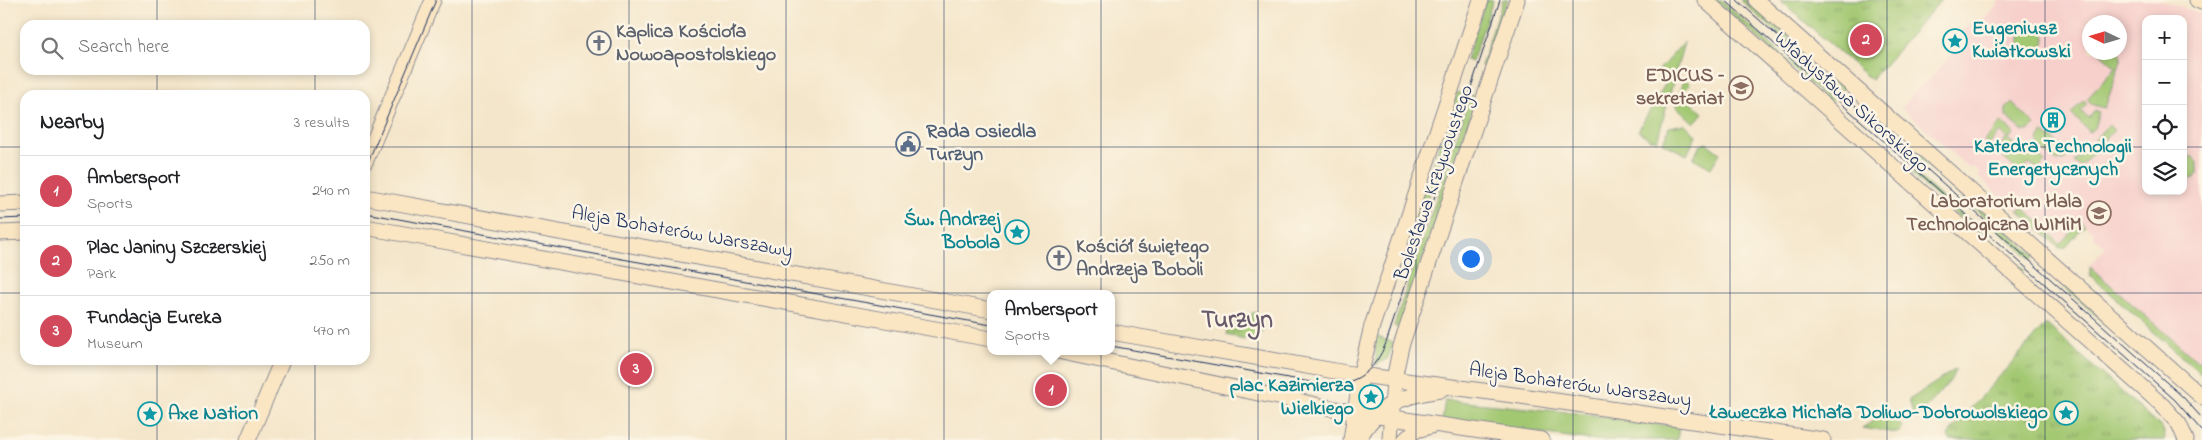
<!DOCTYPE html>
<meta charset="utf-8">
<style>
:root{--surface:#fff;--page:#f6f6f6;--text:#202124;--muted:#757577;--line:#e0e0e0;--accent:#d1495b}
body{margin:0;font-family:"Indie Flower",sans-serif;background:var(--page);color:var(--text)}
.controls{position:absolute;right:15px;top:15px;display:grid;overflow:hidden;border-radius:10px;box-shadow:0 2px 8px #0003}
.controls button{width:45px;height:45px;display:grid;place-items:center;padding:0;border:0;border-bottom:1px solid var(--line);background:var(--surface);color:var(--text);font:25px sans-serif}
.compass{position:absolute;left:2082px;top:15px;width:45px;height:45px;border-radius:50%;background:var(--surface);box-shadow:0 2px 8px #0003;rotate:274deg}
.you{position:absolute;left:1470px;top:258px;width:18px;height:18px;margin:-12px;border:4px solid #fff;border-radius:50%;background:#1a73e8;box-shadow:0 0 0 8px #1a73e833}
.badge{display:grid;place-items:center;width:32px;height:32px;border-radius:50%;background:var(--accent);color:#fff;font-size:16px;font-weight:700}
.pin{position:absolute;translate:-50% -50%;border:2px solid #fff;box-shadow:0 1px 5px #0006}
.popup{position:absolute;left:987px;top:290px;width:128px;height:65px;box-sizing:border-box;display:grid;place-content:center;border-radius:10px;background:var(--surface);filter:drop-shadow(0 1px 4px #0005);font-size:16px;white-space:nowrap;color:var(--muted)}
.popup b{font-size:19px;color:var(--text)}
.popup::after{content:'';position:absolute;left:50%;top:100%;margin-left:-10px;border:10px solid transparent;border-top-color:var(--surface)}
.list{margin:0;padding:0;list-style:none}
h2{display:flex;justify-content:space-between;align-items:center;height:65px;margin:0;padding:0 20px;font-size:21px}
h2 small{font-size:16px;font-weight:400;color:var(--muted)}
.list li{display:grid;grid-template-columns:32px 1fr auto;gap:15px;align-items:center;box-sizing:border-box;height:70px;padding:0 20px;border-top:1px solid var(--line)}
.list b{display:block;font-size:19px;white-space:nowrap}
.list p{margin:0;font-size:16px;white-space:nowrap;color:var(--muted)}
.list em{font-size:16px;font-style:normal;color:var(--muted)}
.icon{flex:none;width:28px;height:28px;fill:none;stroke:currentColor;stroke-width:2;stroke-linecap:round;stroke-linejoin:round}
.map{position:relative;flex:none;width:2202px;height:440px;overflow:hidden}
.search{position:absolute;background:var(--surface);box-shadow:0 2px 8px #0003;left:20px;top:20px;width:350px;height:55px;display:flex;align-items:center;gap:12px;box-sizing:border-box;padding:0 18px;border-radius:15px;color:var(--muted);font-size:19px}
.panel{position:absolute;background:var(--surface);box-shadow:0 2px 8px #0003;left:20px;top:90px;width:350px;height:275px;border-radius:15px}
.map>svg:first-child{display:block}
.built{fill:#f7d0cc;fill-rule:evenodd}
.green{fill:#a3c872;stroke:#5f7c68}
.park{fill:url(#park-tufts);stroke:#5f7c68}
.lines{fill:none;stroke-linecap:round;stroke-linejoin:round}
.secondary-casing{stroke:#888a94;stroke-width:17}
.secondary{stroke:#fbe6c4;stroke-width:15}
.tram{stroke:#1b2f5e;stroke-width:1}
.grid{fill:none;stroke:#1b2f5e;stroke-width:1;stroke-opacity:0.55}
.labels{text-anchor:middle;dominant-baseline:central;stroke-width:5;stroke-linejoin:round;paint-order:stroke}
.culture-label{font-size:20px;font-weight:bold;fill:#0d838f;stroke:#fcf5e5;text-anchor:end}
.worship-label{font-size:20px;font-weight:bold;fill:#5b616d;stroke:#fcf5e5;text-anchor:start}
.education-label{font-size:20px;font-weight:bold;fill:#785e54;stroke:#fcf5e5;text-anchor:end}
.street-label{font-size:20px;fill:#1b2f5e;stroke:#fcf5e5}
.service-label{font-size:20px;font-weight:bold;fill:#4e5e75;stroke:#fcf5e5;text-anchor:start}
.district-label{font-size:25px;font-weight:bold;fill:#685a6c;stroke:#fcf5e5}
</style>
<div class="map">
<svg width="2202" height="440" viewBox="0 0 2202 440">
<defs>
<pattern id="park-tufts" width="24" height="20" patternUnits="userSpaceOnUse" patternTransform="scale(1.25)"><rect width="24" height="20" fill="#a3c872"/><path d="M3 7l-1-3M5 7V3M7 7l1-3M15 17l-1-3M17 17v-4M19 17l1-3" fill="none" stroke="#84a361"/></pattern>
</defs>
<rect width="100%" height="100%" fill="#fcf5e5"/>
<filter id="ink" filterUnits="userSpaceOnUse"><feTurbulence type="fractalNoise" baseFrequency=".02" numOctaves="2"/><feDisplacementMap in="SourceGraphic" scale="10" xChannelSelector="R" yChannelSelector="G"/><feConvolveMatrix kernelMatrix="1 2 1 2 8 2 1 2 1" color-interpolation-filters="sRGB"/></filter>
<filter id="wash" filterUnits="userSpaceOnUse"><feTurbulence type="fractalNoise" baseFrequency=".0096" numOctaves="4" result="noise"/><feDisplacementMap in="SourceGraphic" scale="20" xChannelSelector="R" yChannelSelector="G"/><feGaussianBlur stdDeviation="1.12" result="paint"/><feColorMatrix in="noise" values="0 0 0 0 0 0 0 0 0 0 0 0 0 0 0 0 0 1.4 0 .05"/><feComposite in="paint" operator="in"/></filter>
<g filter="url(#wash)">
<rect width="100%" height="100%" fill="#f4e6ca"/>
<path class="built" d="M2001,0H2158L2202,14V375L2090,275L2089,270L2090,265L2106,247L2093,236L2094,232L2085,225L2066,247L2058,248L1979,177V171L1974,167L1969,168L1902,108L1923,83L1926,84L1954,52L1949,47L1970,24L1976,18L1981,22ZM2146,19H2183V191H2146ZM2090,22H2120V52H2090Z"/>
<g class="green">
<polygon points="1486,0 1493,0 1472,62 1466,60"/>
<polygon points="1503,0 1508,0 1486,67 1481,66"/>
<polygon points="1715,0 1721,0 1833,100 1831,103"/>
<polygon points="1740,0 1749,0 1845,87 1842,90"/>
<circle cx="2032" cy="39" r="13"/>
<polygon points="1684,42 1657,141 1653,138 1652,140 1638,131 1667,81 1657,72"/>
<polygon points="2120,52 2121,60 2105,108 2093,105 2087,99 2116,67 2100,53"/>
<polygon points="1684,78 1690,84 1682,94 1703,113 1694,123 1675,105"/>
<polygon points="1463,92 1412,246 1405,244 1457,93"/>
<polygon points="1471,94 1473,98 1474,105 1399,328 1394,326"/>
<polygon points="2084,100 2087,103 2081,111 2089,118 2095,111 2099,112 2094,128 2089,133 2088,130 2071,114"/>
<polygon points="2012,102 2035,125 2028,131 2023,131 2006,116 2006,109"/>
<polygon points="1878,117 2035,256 2032,260 1874,118"/>
<polygon points="2001,122 2014,133 2008,140 2025,155 2030,149 2029,153 2033,156 2036,153 2045,162 2039,169 2029,163 2020,173 1996,151 2007,138 2000,132 1989,145 1984,141"/>
<polygon points="1685,124 1696,135 1687,155 1663,143 1669,127"/>
<polygon points="2108,125 2114,130 2080,167 2074,162"/>
<polygon points="1865,129 2024,270 2021,273 1864,132"/>
<polygon points="2043,132 2068,152 2071,150 2073,152 2064,160 2055,161 2038,145 2038,139"/>
<polygon points="1706,143 1720,153 1711,168 1693,158 1700,146"/>
<polygon points="2187,156 2193,157 2198,162 2198,174 2194,178 2187,179 2183,183 2183,158"/>
<polygon points="2021,208 2023,208 2050,232 2049,233 2060,244 2081,221 2085,225 2066,247 2060,248 2018,211"/>
<polygon points="2043,263 2142,352 2140,354 2040,266"/>
<polygon points="2090,267 2198,362 2202,358 2202,375 2090,275"/>
<polygon points="1375,336 1394,343 1387,359 1376,365"/>
<polygon points="1956,369 1950,381 1917,418 1914,417 1909,400"/>
<polygon points="1445,400 1578,413 1679,427 1677,440 1592,440 1442,420"/>
<polygon points="1890,411 1902,427 1901,431 1898,433 1862,428"/>
</g>
<g class="park">
<polygon points="1780,0 1941,0 1871,80"/>
<polygon points="1255,312 1264,328 1255,341 1226,335 1229,319 1248,316"/>
<polygon points="2046,324 2163,429 2165,436 2164,440 1950,440 1948,436 1952,430"/>
</g>
</g>
<g filter="url(#ink)">
<g class="lines">
<g class="secondary-casing">
<g id="secondary">
<polyline points="1705,0 2162,405 2179,424 2186,440"/>
<polyline points="1756,0 2202,397"/>
<polyline points="2197,0 2202,2"/>
<polyline points="365,162 433,0"/>
<polyline points="365,197 991,310"/>
<polyline points="0,204 25,203"/>
<polyline points="365,227 991,339"/>
<polyline points="0,233 25,232"/>
<polyline points="1111,332 1352,374 1521,396 1823,440"/>
<polyline points="1057,351 1345,411 1542,440"/>
<polyline points="248,440 282,360"/>
<polyline points="1351,440 1362,368 1372,326 1481,0"/>
<path d="M1358,440C1378,404 1401,396 1440,390"/>
<polyline points="1390,440 1394,379 1401,346 1517,0"/>
<polyline points="1405,440 1416,430 1431,426"/>
</g>
</g>
<use href="#secondary" class="secondary"/>
<g class="tram">
<polyline points="1725,0 2175,400 2202,431"/>
<polyline points="1737,0 2183,397 2202,418"/>
<polyline points="365,169 436,0"/>
<polyline points="365,213 991,325"/>
<polyline points="0,219 25,218"/>
<path d="M1111,346L1327,385C1357,385 1375,370 1386,343L1500,0"/>
</g>
</g>
</g>
<path class="grid" d="M157,0V25M315,0V25M472,0V440M629,0V440M786,0V440M944,0V440M1101,0V440M1258,0V440M1416,0V440M1573,0V440M1730,0V440M1887,0V440M2045,0V440M157,70V95M315,70V95M0,147H25M365,147H2146M2183,147H2202M0,293H25M365,293H2202M157,360V440M315,360V440"/>
<defs>
<g id="sight-ring" transform="scale(1.25)"><circle r="9.5" fill="#fcf5e5" stroke="#0f9aa8" stroke-width="1.5"/><path d="M0-6L1.8-2.2L6-1.7L2.9 1.2L3.7 5.4L0 3.3L-3.7 5.4L-2.9 1.2L-6-1.7L-1.8-2.2Z" fill="#0f9aa8"/></g>
<g id="church-ring" transform="scale(1.25)"><circle r="9.5" fill="#fcf5e5" stroke="#6b7280" stroke-width="1.5"/><path d="M-1.2-6h2.4v3.5h3.3v2.4h-3.3V6h-2.4V-.1h-3.3v-2.4h3.3Z" fill="#6b7280"/></g>
<g id="school-ring" transform="scale(1.25)"><circle r="9.5" fill="#fcf5e5" stroke="#8d6e63" stroke-width="1.5"/><path d="M0-5L7-2L0 1L-7-2ZM-4 1L0 2.5L4 1V4Q0 6-4 4Z" fill="#8d6e63"/></g>
<g id="building-ring" transform="scale(1.25)"><circle r="9.5" fill="#fcf5e5" stroke="#0f9aa8" stroke-width="1.5"/><path d="M-4-6H4V6H1V3H-1V6H-4ZM-2.5-4.3h1.7v1.8h-1.7ZM.8-4.3h1.7v1.8H.8ZM-2.5-1h1.7V.8h-1.7ZM.8-1h1.7V.8H.8Z" fill="#0f9aa8"/></g>
<g id="civic-ring" transform="scale(1.25)"><circle r="9.5" fill="#fcf5e5" stroke="#5c6f8a" stroke-width="1.5"/><path d="M-.6-6.5H3V-4.5H.6V-3L4-1V1h2V6H-6V1h2V-1L-.6-3ZM-1.2 2.5V6h2.4V2.5Z" fill="#5c6f8a"/></g>
<g id="university-ring" transform="scale(1.25)"><circle r="9.5" fill="#fcf5e5" stroke="#8d6e63" stroke-width="1.5"/><path d="M0-5L7-2L0 1L-7-2ZM-4 1L0 2.5L4 1V4Q0 6-4 4Z" fill="#8d6e63"/></g>
</defs>
<g fill-rule="evenodd">
<use href="#sight-ring" x="1955" y="41"/>
<use href="#church-ring" x="599" y="43"/>
<use href="#school-ring" x="1741" y="88"/>
<use href="#building-ring" x="2053" y="120"/>
<use href="#civic-ring" x="908" y="144"/>
<use href="#university-ring" x="2099" y="213"/>
<use href="#sight-ring" x="1017" y="232"/>
<use href="#church-ring" x="1059" y="258"/>
<use href="#sight-ring" x="1371" y="397"/>
<use href="#sight-ring" x="2066" y="413"/>
<use href="#sight-ring" x="150" y="414"/>
</g>
<g class="labels">
<g class="culture-label">
<text x="1972" y="29" text-anchor="start">Eugeniusz<tspan x="1972" dy="23">Kwiatkowski</tspan></text>
<text x="2053" y="147" text-anchor="middle">Katedra Technologii<tspan x="2053" dy="23">Energetycznych</tspan></text>
<text x="1000" y="220">Św. Andrzej<tspan x="1000" dy="23">Bobola</tspan></text>
<text x="1354" y="386">plac Kazimierza<tspan x="1354" dy="23">Wielkiego</tspan></text>
<text x="2048" y="413">Ławeczka Michała Doliwo-Dobrowolskiego</text>
<text x="168" y="414" text-anchor="start">Axe Nation</text>
</g>
<g class="worship-label">
<text x="616" y="32">Kaplica Kościoła<tspan x="616" dy="23">Nowoapostolskiego</tspan></text>
<text x="1076" y="247">Kościół świętego<tspan x="1076" dy="23">Andrzeja Boboli</tspan></text>
</g>
<g class="education-label">
<text x="1724" y="76">EDICUS –<tspan x="1724" dy="23">sekretariat</tspan></text>
<text x="2082" y="202">Laboratorium Hala<tspan x="2082" dy="23">Technologiczna WIMiM</tspan></text>
</g>
<g class="street-label">
<text transform="translate(1851 103) rotate(42)">Władysława Sikorskiego</text>
<text transform="translate(1435 183) rotate(-71)">Bolesława Krzywoustego</text>
<text transform="translate(682 233) rotate(10)">Aleja Bohaterów Warszawy</text>
<text transform="translate(1580 386) rotate(8)">Aleja Bohaterów Warszawy</text>
</g>
<g class="service-label">
<text x="926" y="132">Rada Osiedla<tspan x="926" dy="23">Turzyn</tspan></text>
</g>
<g class="district-label">
<text x="1237" y="321">Turzyn</text>
</g>
</g>
</svg>
<div class="controls">
<button>+</button>
<button>−</button>
<button><svg class="icon" aria-label="locate" viewBox="0 0 24 24"><circle cx="12" cy="12" r="6"/><path d="M12 2v4M12 18v4M2 12h4M18 12h4"/></svg></button>
<button><svg class="icon" aria-label="layers" viewBox="0 0 24 24"><path d="M12 4l9 5-9 5-9-5zM3 14l9 5 9-5"/></svg></button>
</div>
<svg class="compass" viewBox="-18 -18 36 36"><path d="M0-13l5 13h-10z" fill="#e53935"/><path d="M0 13l5-13h-10z" fill="#757577"/></svg>
<div class="you"></div>
<div class="pin badge" style="left:1051px;top:390px">1</div>
<div class="popup"><b>Ambersport</b>Sports</div>
<div class="pin badge" style="left:1866px;top:40px">2</div>
<div class="pin badge" style="left:636px;top:369px">3</div>
<div class="search"><svg class="icon" aria-label="search" viewBox="0 0 24 24"><circle cx="10" cy="10" r="6"/><path d="M15 15l6 6"/></svg>Search here</div>
<section class="panel">
<h2>Nearby<small>3 results</small></h2>
<ul class="list">
<li><span class="badge">1</span><div><b>Ambersport</b><p>Sports</p></div><em>240 m</em></li>
<li><span class="badge">2</span><div><b>Plac Janiny Szczerskiej</b><p>Park</p></div><em>250 m</em></li>
<li><span class="badge">3</span><div><b>Fundacja Eureka</b><p>Museum</p></div><em>470 m</em></li>
</ul>
</section>
</div>
